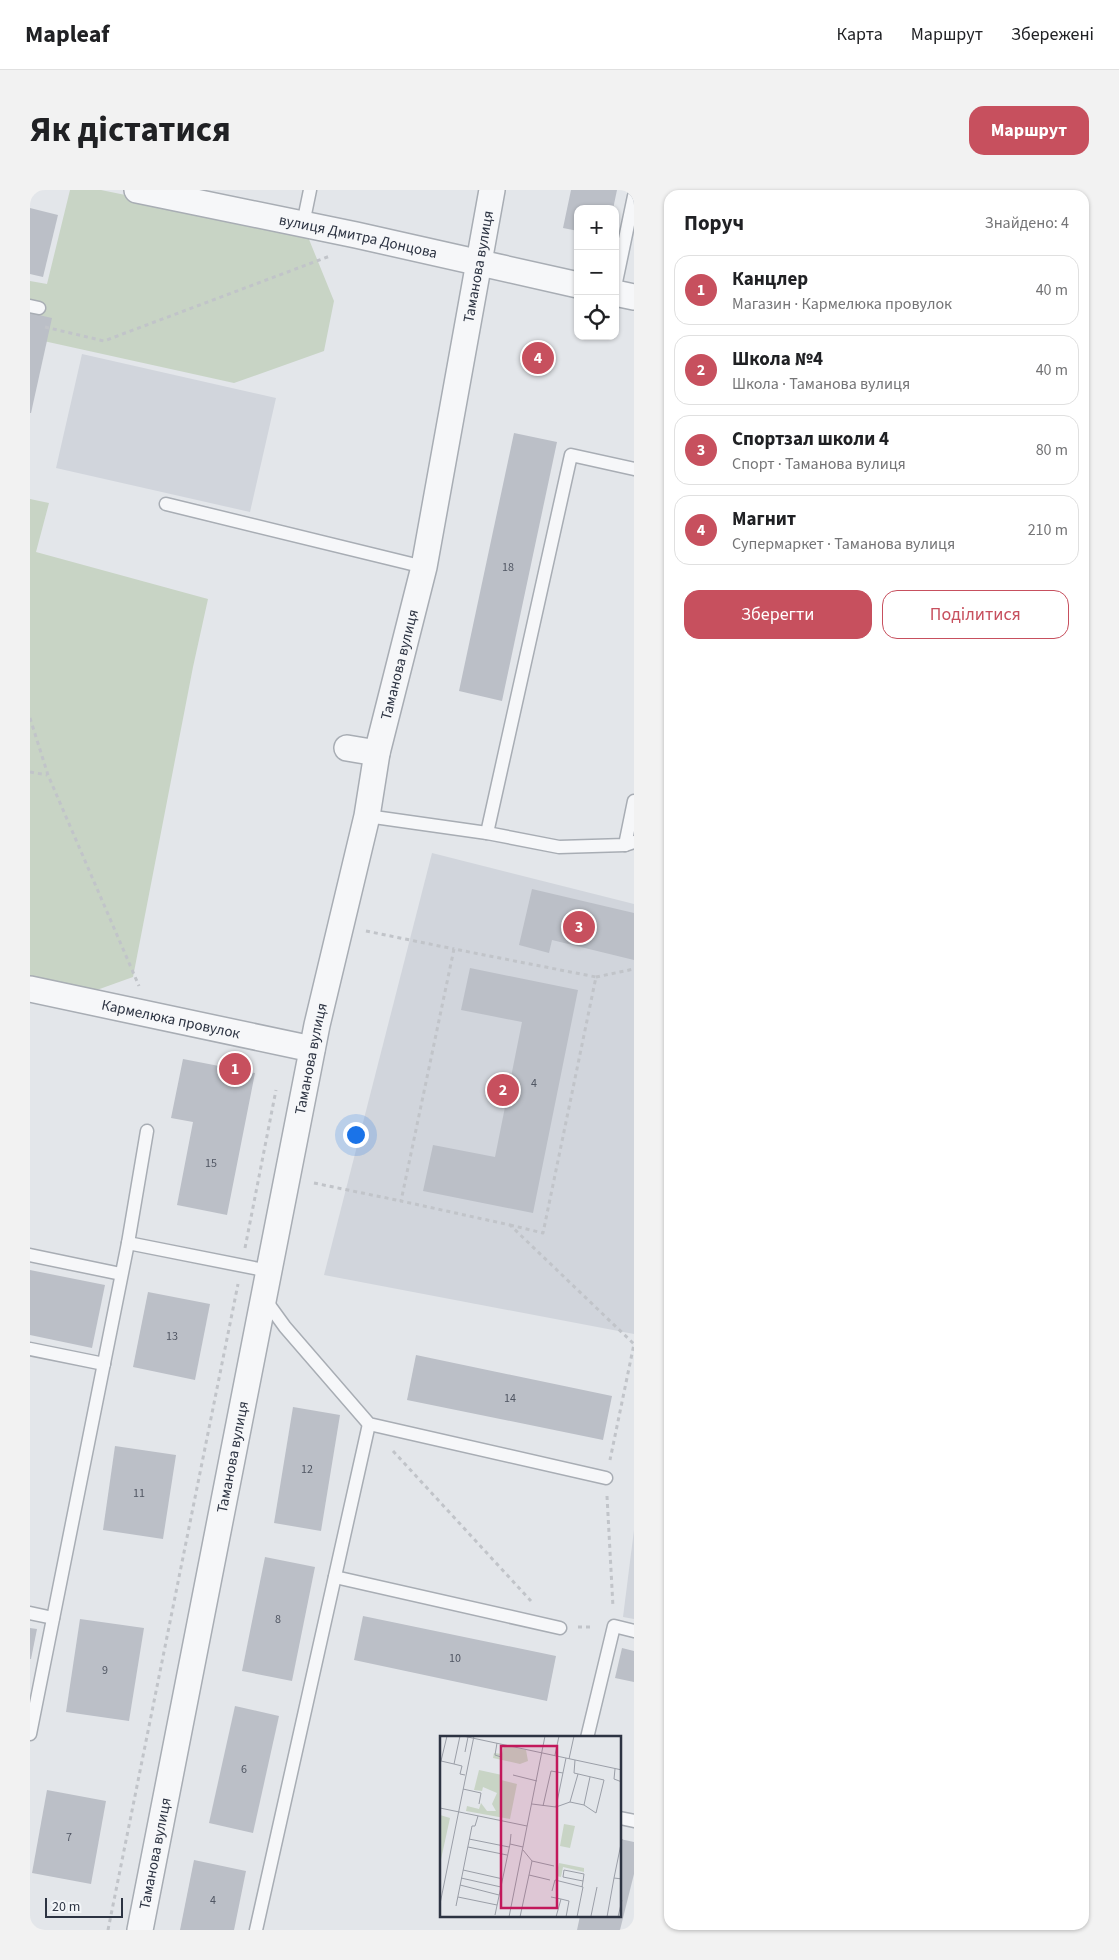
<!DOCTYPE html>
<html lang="uk">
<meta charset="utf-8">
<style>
:root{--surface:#fff;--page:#f2f2f2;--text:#202124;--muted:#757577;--line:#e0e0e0;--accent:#c7505e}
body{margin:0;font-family:"Source Sans 3",sans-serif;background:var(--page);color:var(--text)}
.controls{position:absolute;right:15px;top:15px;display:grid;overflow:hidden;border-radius:10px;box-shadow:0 1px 4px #0004}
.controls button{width:45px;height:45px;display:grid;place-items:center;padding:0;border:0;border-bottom:1px solid var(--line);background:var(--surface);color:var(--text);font:25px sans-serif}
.scale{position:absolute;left:15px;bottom:12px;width:78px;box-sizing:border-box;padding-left:5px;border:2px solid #2c3342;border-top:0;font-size:14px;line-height:18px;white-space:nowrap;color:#2c3342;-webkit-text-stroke:4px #f3f5f8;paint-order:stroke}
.you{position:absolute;left:325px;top:944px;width:18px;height:18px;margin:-12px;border:4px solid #fff;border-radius:50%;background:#1a73e8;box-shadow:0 0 0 8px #1a73e833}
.badge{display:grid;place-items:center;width:32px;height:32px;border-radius:50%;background:var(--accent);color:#fff;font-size:16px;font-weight:700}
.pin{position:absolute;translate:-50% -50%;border:2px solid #fff;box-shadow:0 1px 5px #0006}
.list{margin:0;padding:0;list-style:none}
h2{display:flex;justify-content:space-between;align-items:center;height:65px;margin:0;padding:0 20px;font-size:21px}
h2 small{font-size:16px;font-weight:400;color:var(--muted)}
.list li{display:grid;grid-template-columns:32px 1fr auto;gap:15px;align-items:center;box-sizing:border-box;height:70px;margin:0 10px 10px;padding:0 10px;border:1px solid var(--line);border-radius:15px}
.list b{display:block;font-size:19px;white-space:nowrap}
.list p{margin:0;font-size:16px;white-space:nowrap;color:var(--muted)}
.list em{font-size:16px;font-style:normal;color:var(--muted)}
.actions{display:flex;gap:10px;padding:15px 20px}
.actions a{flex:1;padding:11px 0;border:1px solid var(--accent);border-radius:15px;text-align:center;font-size:18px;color:var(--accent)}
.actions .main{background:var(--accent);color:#fff}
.icon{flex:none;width:28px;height:28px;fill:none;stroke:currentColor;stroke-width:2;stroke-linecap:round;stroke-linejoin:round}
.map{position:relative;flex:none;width:604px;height:1740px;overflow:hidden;border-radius:15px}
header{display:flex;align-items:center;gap:30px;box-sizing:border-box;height:70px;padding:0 25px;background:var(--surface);border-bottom:1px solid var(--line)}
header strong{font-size:24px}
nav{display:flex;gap:28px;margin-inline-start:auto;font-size:18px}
.intro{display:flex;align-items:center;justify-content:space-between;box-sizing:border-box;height:120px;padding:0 30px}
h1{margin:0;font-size:35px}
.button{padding:12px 22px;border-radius:15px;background:var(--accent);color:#fff;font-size:18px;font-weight:700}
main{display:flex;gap:30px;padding:0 30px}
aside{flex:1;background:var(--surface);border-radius:15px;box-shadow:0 1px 4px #0004}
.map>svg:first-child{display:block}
.built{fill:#d1d5dc}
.green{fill:#c8d4c5}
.building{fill:#bbbfc7}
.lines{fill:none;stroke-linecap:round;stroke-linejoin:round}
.lane-casing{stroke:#a8adb4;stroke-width:15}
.street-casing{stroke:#a8adb4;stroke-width:28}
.path{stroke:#c1c4c9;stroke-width:3;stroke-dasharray:4 4;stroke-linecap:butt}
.lane{stroke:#f6f7f9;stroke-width:12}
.street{stroke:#f6f7f9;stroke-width:25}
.labels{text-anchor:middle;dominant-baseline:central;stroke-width:5;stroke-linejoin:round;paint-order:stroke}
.number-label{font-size:12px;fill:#505663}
.street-label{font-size:15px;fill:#2c3342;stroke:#f3f5f8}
.inset-road{fill:none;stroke:#9a9ea7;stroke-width:1}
.view{fill:#c2185b;fill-opacity:0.15;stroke:#c2185b;stroke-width:2.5}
.inset-edge{fill:none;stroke:#2c3342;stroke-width:2.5}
</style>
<header>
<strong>Mapleaf</strong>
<nav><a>Карта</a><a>Маршрут</a><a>Збережені</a></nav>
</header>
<div class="intro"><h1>Як дістатися</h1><a class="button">Маршрут</a></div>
<main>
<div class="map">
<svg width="604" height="1740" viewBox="0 0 604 1740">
<rect width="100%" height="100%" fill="#e3e6ea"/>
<g class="built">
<polygon points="52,164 246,208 220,322 26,278"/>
<polygon points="402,663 604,714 604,1144 294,1085"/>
<polygon points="604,1340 604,1429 593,1427"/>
</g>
<g class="green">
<polygon points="40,0 71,0 276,42 304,111 294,161 204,193 0,148 0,91 17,94"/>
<polygon points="0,309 19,313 6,362 178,409 163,477 103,787 64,801 0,786"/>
</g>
<g class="building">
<polygon points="541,0 587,0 583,19 548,19 548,41 533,38"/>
<polygon points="0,18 28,25 13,87 0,84"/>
<polygon points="0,123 22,128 1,223 0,223"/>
<polygon points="498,156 522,163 518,179 494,173"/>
<polygon points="484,243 527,252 472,511 429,501"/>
<polygon points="502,699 604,723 604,770 522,750 519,763 489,755"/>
<polygon points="440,778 548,800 503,1023 393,1001 403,955 465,967 492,832 431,820"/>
<polygon points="153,869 225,883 197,1025 147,1015 163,932 141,928"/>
<polygon points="0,1080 75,1095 62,1158 0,1145"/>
<polygon points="118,1102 180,1114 165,1190 103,1177"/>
<polygon points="386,1165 582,1206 573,1250 377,1210"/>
<polygon points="263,1217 310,1225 291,1341 244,1333"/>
<polygon points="85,1256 146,1265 133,1349 73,1340"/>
<polygon points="235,1367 285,1377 262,1491 212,1481"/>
<polygon points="333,1426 526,1466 517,1511 324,1470"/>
<polygon points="50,1429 114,1438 99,1531 36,1522"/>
<polygon points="0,1438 7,1439 1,1469 0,1469"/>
<polygon points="592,1458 604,1461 604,1492 585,1488"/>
<polygon points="205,1516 249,1526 223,1643 179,1633"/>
<polygon points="17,1600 76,1611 61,1694 2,1683"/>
<polygon points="590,1649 604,1652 604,1684 590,1740 547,1740 550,1726 590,1726"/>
<polygon points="164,1670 216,1681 204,1740 150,1740"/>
</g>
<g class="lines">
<g class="lane-casing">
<g id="lane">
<polyline points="273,34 280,0"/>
<polyline points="585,97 604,6"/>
<polyline points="0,116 9,118"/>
<polyline points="136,314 394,377"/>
<polyline points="337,626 457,643 529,657 595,655 604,652"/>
<polyline points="457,643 541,265 604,279"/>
<polyline points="595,655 604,611"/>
<polyline points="117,941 98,1053 239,1081"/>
<polyline points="0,1065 91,1084"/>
<polyline points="234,1108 255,1137 339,1234 576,1288"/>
<polyline points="0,1159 74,1174"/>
<polyline points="305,1387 530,1438"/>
<polyline points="0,1423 23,1428"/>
<polyline points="0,1544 98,1053"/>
<polyline points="557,1548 584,1436 604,1441"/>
<polyline points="590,1628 604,1631"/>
<polyline points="226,1740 339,1234"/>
</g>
</g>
<g class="street-casing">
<g id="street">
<path id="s1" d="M107,0L326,45L548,95"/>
<polyline points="585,103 604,107"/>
<polyline points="317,558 347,563"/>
<path id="s2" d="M0,799L282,859"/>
<path id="s3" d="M110,1740L287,835L337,626L347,563L394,377L462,0"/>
</g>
</g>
<g class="path">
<polyline points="15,137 74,151 300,66"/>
<polyline points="0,528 18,585 109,796"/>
<polyline points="0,582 17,585"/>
<polyline points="336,741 424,759"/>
<polyline points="566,787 604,779"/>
<polyline points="284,993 371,1011"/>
<polyline points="480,1035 513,1043 566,787 424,759 371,1011 480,1035 604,1154 580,1270"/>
<polyline points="215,1058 246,900"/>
<polyline points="363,1261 501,1411"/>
<polyline points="577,1306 583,1417"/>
<polyline points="548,1437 564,1437"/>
<polyline points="78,1740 208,1094"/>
</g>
<use href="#lane" class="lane"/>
<use href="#street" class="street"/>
</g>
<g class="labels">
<g class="number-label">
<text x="478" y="377">18</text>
<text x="504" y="893">4</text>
<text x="181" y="973">15</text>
<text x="142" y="1146">13</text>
<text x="480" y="1208">14</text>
<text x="277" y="1279">12</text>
<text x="109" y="1303">11</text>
<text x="248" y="1429">8</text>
<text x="425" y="1468">10</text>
<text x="75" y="1480">9</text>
<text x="214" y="1579">6</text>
<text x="39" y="1647">7</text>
<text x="183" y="1710">4</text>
</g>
<g class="street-label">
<text stroke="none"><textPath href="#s1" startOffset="226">вулиця Дмитра Донцова</textPath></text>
<text stroke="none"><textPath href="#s3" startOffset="1698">Таманова вулиця</textPath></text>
<text stroke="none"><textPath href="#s3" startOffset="1292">Таманова вулиця</textPath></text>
<text stroke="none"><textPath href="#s2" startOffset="144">Кармелюка провулок</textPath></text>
<text stroke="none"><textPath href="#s3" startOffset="888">Таманова вулиця</textPath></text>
<text stroke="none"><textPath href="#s3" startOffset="482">Таманова вулиця</textPath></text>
<text stroke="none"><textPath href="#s3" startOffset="78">Таманова вулиця</textPath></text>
</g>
</g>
<g transform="translate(410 1546)">
<rect width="181" height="181" fill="#e3e6ea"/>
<path d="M64,9L86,14L88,25L80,28L53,22L54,17L62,18ZM39,34L62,39L61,44L77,48L70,83L26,75L27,70L39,73L41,67L47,75H56L52,68L57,57L43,51L42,55L34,54ZM0,79L10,82L0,128ZM124,88L135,90L130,112L120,110ZM119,127L144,132V136L123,131L121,141L116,140Z" fill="#c8d4c5"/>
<path class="inset-road" d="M7,0L1,25L14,28L20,0M23,0L182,34M57,7L55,19L61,21M25,16L28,1M115,19L119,0M129,23L134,0M14,28L22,30L20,38L25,39M175,33L174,43L182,46M73,39L97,45M23,53L41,57L39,68M130,66L138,38M92,68L116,71L130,66L144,69L156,77L164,44L134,37L135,24M144,69L150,41M103,70L111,35L123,37M116,71L126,22M0,72L87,90M71,98L70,108L83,111M29,103L69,111M182,103L174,142L182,143M28,111L67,119M83,114L92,125L114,130M23,134L63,143M89,139L110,144M21,142L61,151M20,149L59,159M142,151L143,145L144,138L124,134L123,141L143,145M112,155L115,144L143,151L137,181M18,161L57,169M111,161L121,163L116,181M121,163L129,165L126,181M0,168L34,0M16,170L32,90H35L38,80M55,179L70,108M151,180L157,151M69,181L105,0M80,181L92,125M167,181L174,142M178,181L182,164"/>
<path class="view" d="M61,10H117V172H61Z"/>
<rect width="181" height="181" class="inset-edge"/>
</g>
</svg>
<div class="controls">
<button>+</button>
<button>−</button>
<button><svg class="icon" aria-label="locate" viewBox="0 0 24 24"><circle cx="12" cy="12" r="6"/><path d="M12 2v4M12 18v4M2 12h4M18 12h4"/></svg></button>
</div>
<div class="scale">20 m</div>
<div class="you"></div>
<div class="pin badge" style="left:205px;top:879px">1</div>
<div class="pin badge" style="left:473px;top:900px">2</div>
<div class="pin badge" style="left:549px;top:737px">3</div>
<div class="pin badge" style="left:508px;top:168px">4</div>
</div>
<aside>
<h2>Поруч<small>Знайдено: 4</small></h2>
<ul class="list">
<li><span class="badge">1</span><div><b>Канцлер</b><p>Магазин · Кармелюка провулок</p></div><em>40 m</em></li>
<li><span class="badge">2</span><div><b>Школа №4</b><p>Школа · Таманова вулиця</p></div><em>40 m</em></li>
<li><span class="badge">3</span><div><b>Спортзал школи 4</b><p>Спорт · Таманова вулиця</p></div><em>80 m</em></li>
<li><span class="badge">4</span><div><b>Магнит</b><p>Супермаркет · Таманова вулиця</p></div><em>210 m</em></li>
</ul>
<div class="actions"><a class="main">Зберегти</a><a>Поділитися</a></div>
</aside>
</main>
